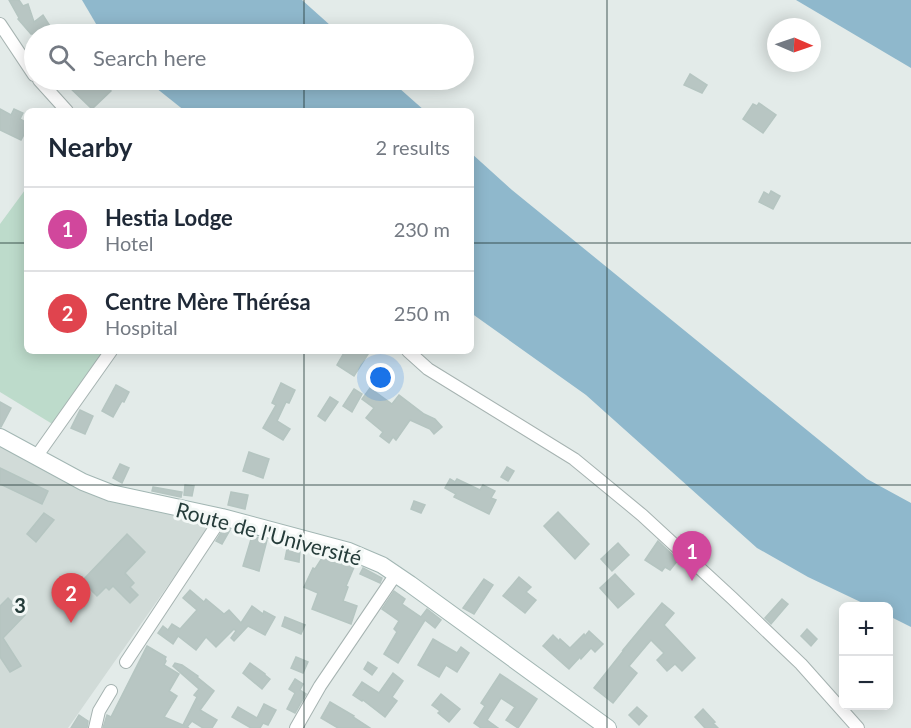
<!DOCTYPE html>
<meta charset="utf-8">
<style>
:root{--surface:#fff;--page:#f2f2f3;--text:#1f2937;--muted:#747a83;--line:#e0e1e3;--accent:#111827}
body{margin:0;font-family:Lato,sans-serif;background:var(--page);color:var(--text)}
.controls{position:absolute;right:18px;bottom:18px;display:grid;overflow:hidden;border-radius:9px;box-shadow:0 3px 15px #0003}
.controls button{width:54px;height:54px;display:grid;place-items:center;padding:0;border:0;border-bottom:2px solid var(--line);background:var(--surface);color:var(--text);font:30px sans-serif}
.compass{position:absolute;left:767px;top:18px;width:54px;height:54px;border-radius:50%;background:var(--surface);box-shadow:0 3px 15px #0003;rotate:92deg}
.you{position:absolute;left:381px;top:378px;width:21px;height:21px;margin:-15px;border:4px solid #fff;border-radius:50%;background:#1a73e8;box-shadow:0 0 0 9px #1a73e833}
.badge{display:grid;place-items:center;width:39px;height:39px;border-radius:50%;background:var(--accent);color:#fff;font-size:20px;font-weight:700}
.pin{position:absolute;translate:-50% -50px;filter:drop-shadow(0 2px 3px #0008)}
.pin::after{content:'';position:absolute;top:32px;width:21px;height:18px;background:inherit;clip-path:polygon(0 0,100% 0,50% 100%)}
.list{margin:0;padding:0;list-style:none}
h2{display:flex;justify-content:space-between;align-items:center;height:78px;margin:0;padding:0 24px;font-size:26px}
h2 small{font-size:20px;font-weight:400;color:var(--muted)}
.list li{display:grid;grid-template-columns:39px 1fr auto;gap:18px;align-items:center;box-sizing:border-box;height:84px;padding:0 24px;border-top:2px solid var(--line)}
.list b{display:block;font-size:22px;white-space:nowrap}
.list p{margin:0;font-size:20px;white-space:nowrap;color:var(--muted)}
.list em{font-size:20px;font-style:normal;color:var(--muted)}
.icon{flex:none;width:33px;height:33px;fill:none;stroke:currentColor;stroke-width:2;stroke-linecap:round;stroke-linejoin:round}
.map{position:relative;flex:none;width:911px;height:728px;overflow:hidden}
.search{position:absolute;background:var(--surface);box-shadow:0 3px 15px #0003;left:24px;top:24px;width:450px;height:66px;display:flex;align-items:center;gap:15px;box-sizing:border-box;padding:0 21px;border-radius:33px;color:var(--muted);font-size:22px}
.panel{position:absolute;background:var(--surface);box-shadow:0 3px 15px #0003;left:24px;top:108px;width:450px;height:246px;border-radius:9px}
.map>svg:first-child{display:block}
.built{fill:#d1dbd8}
.green{fill:#bddbcb}
.water{fill:#8fb8cc}
.building{fill:#b8c6c3;stroke:#b5c5c1;stroke-width:1.5}
.lines{fill:none;stroke-linecap:round;stroke-linejoin:round}
.street-casing{stroke:#a6b3b1;stroke-width:14}
.secondary-casing{stroke:#a2b6b3;stroke-width:18}
.street{stroke:#fff;stroke-width:12}
.secondary{stroke:#fff;stroke-width:16}
.grid{fill:none;stroke:#243b39;stroke-width:1.5;stroke-opacity:0.55}
.labels{text-anchor:middle;dominant-baseline:central;stroke-width:6;stroke-linejoin:round;paint-order:stroke}
.street-label{font-size:21px;fill:#243b39;stroke:#f3f8f6}
.grid-label{font-size:20px;text-anchor:middle;font-weight:bold;fill:#243b39;stroke:#f3f8f6;stroke-width:6;stroke-linejoin:round;paint-order:stroke}
</style>
<div class="map">
<svg width="911" height="728" viewBox="0 0 911 728">
<rect width="100%" height="100%" fill="#e3ebe9"/>
<polygon class="built" points="0,443 105,496 216,517 68,728 0,728"/>
<polygon class="green" points="25,190 27,191 27,351 105,351 54,425 0,392 0,224"/>
<g class="water">
<polygon points="82,0 302,0 340,34 102,34"/>
<polygon points="796,0 911,0 911,68"/>
<polygon points="146,80 390,80 425,111 185,111"/>
<polygon points="471,153 512,190 867,479 911,503 911,627 889,616 888,606 869,606 808,577 757,548 586,395 471,313"/>
</g>
<g class="building">
<polygon points="9,0 19,0 23,6 28,4 34,22 43,15 50,26 43,31 46,34 31,34 18,19 19,18"/>
<polygon points="690,74 707,85 702,93 684,85"/>
<polygon points="65,80 115,80 108,87 111,91 92,109 67,85 69,84"/>
<polygon points="759,103 776,115 763,133 743,119 753,104 757,106"/>
<polygon points="0,109 11,115 14,109 23,113 20,119 27,123 27,129 21,140 0,130"/>
<polygon points="771,191 780,196 773,209 759,202 764,192 769,195"/>
<polygon points="345,351 370,351 354,376 337,365"/>
<polygon points="281,383 295,390 289,403 286,402 277,421 290,429 283,440 263,428 276,405 272,403"/>
<polygon points="116,385 129,392 124,402 122,401 113,417 102,411"/>
<polygon points="370,388 392,404 399,395 424,414 435,419 442,427 434,434 430,429 410,420 396,440 393,437 389,443 380,436 383,432 366,418 374,408 362,399"/>
<polygon points="354,389 362,394 352,412 343,406"/>
<polygon points="330,397 338,402 325,421 318,416"/>
<polygon points="0,402 11,408 1,427 0,427"/>
<polygon points="80,410 93,416 85,434 71,428"/>
<polygon points="249,452 269,459 263,478 243,471"/>
<polygon points="120,464 129,468 122,483 113,478"/>
<polygon points="507,467 514,471 508,481 501,477"/>
<polygon points="0,468 48,491 42,504 0,484"/>
<polygon points="450,479 455,482 457,479 480,490 483,485 495,491 491,498 496,500 489,514 454,497 456,494 445,488"/>
<polygon points="185,485 194,486 192,496 184,495"/>
<polygon points="153,487 182,492 181,497 152,491"/>
<polygon points="231,492 248,495 245,509 228,505"/>
<polygon points="414,501 425,505 421,513 411,509"/>
<polygon points="558,512 589,544 575,559 544,526"/>
<polygon points="44,513 54,520 36,542 27,534"/>
<polygon points="224,528 230,530 222,544 216,541"/>
<polygon points="127,534 145,552 125,573 134,583 130,587 138,595 130,603 113,586 109,590 106,587 97,596 82,581"/>
<polygon points="252,536 267,540 259,571 243,566"/>
<polygon points="658,541 678,560 670,570 665,567 662,571 645,560"/>
<polygon points="618,543 629,555 612,571 601,559"/>
<polygon points="287,549 300,551 299,562 285,559"/>
<polygon points="324,555 337,559 344,563 345,561 355,565 346,586 348,587 343,601 357,606 351,624 312,609 318,593 304,587 313,568 315,569"/>
<polygon points="363,568 382,578 380,583 360,574"/>
<polygon points="615,574 634,594 618,608 600,588"/>
<polygon points="519,577 531,587 526,592 536,600 525,613 503,596"/>
<polygon points="484,579 493,585 474,614 463,608"/>
<polygon points="190,590 204,602 206,599 224,614 229,610 241,623 252,606 263,614 264,611 275,617 265,635 248,626 234,641 231,638 236,631 234,629 216,647 206,637 196,650 178,636 173,644 158,633 163,626 168,630 172,624 180,629 197,610 183,598"/>
<polygon points="394,591 405,599 402,604 421,617 427,609 441,620 435,628 425,620 398,663 384,654 397,632 394,629 399,621 382,609"/>
<polygon points="8,598 25,615 3,638 21,666 10,672 0,657 0,606"/>
<polygon points="782,599 788,604 771,624 765,618"/>
<polygon points="662,603 674,613 664,625 695,658 682,671 675,664 667,671 657,660 664,653 651,640 629,666 637,673 613,703 594,688 624,650 623,650"/>
<polygon points="285,617 305,625 301,634 282,626"/>
<polygon points="807,629 817,639 811,646 801,636"/>
<polygon points="589,631 603,644 595,652 591,648 581,659 580,657 569,669 543,646 553,635 559,641 560,639 570,648 584,634 585,636"/>
<polygon points="433,639 457,653 461,647 469,653 457,672 446,665 439,677 418,665"/>
<polygon points="147,646 166,657 165,659 166,661 164,665 179,674 169,691 177,696 164,717 185,726 183,725 197,697 194,695 199,689 173,666 175,663 182,665 198,676 197,677 214,691 200,710 217,720 212,728 203,728 192,721 187,727 189,728 103,728 107,715 111,717"/>
<polygon points="296,657 308,662 303,673 291,668"/>
<polygon points="368,662 377,668 372,675 364,669"/>
<polygon points="250,663 265,674 265,675 270,679 262,689 243,673"/>
<polygon points="393,673 403,681 392,697 397,701 385,717 363,700 362,701 353,695 362,682 379,693"/>
<polygon points="500,674 537,699 518,728 506,720 515,707 501,698 487,720 498,728 481,728 474,723 485,706 481,703"/>
<polygon points="295,679 303,684 300,690 306,694 295,713 287,709 295,693 289,689"/>
<polygon points="441,694 460,709 449,722 438,713 440,711 432,705"/>
<polygon points="330,702 354,716 353,717 370,728 338,728 321,718"/>
<polygon points="264,704 276,710 268,725 263,723 260,728 251,728 232,717 238,707 257,718"/>
<polygon points="637,707 647,716 639,725 629,715"/>
<polygon points="703,709 715,722 713,723 718,728 705,728 695,717"/>
<polygon points="79,715 88,721 87,728 71,728"/>
</g>
<g class="lines">
<g class="street-casing">
<g id="street">
<polyline points="0,24 34,75"/>
<polyline points="39,80 67,111"/>
<polyline points="408,351 428,369 574,459 642,515 732,598 801,664 858,728"/>
<polyline points="36,457 111,351"/>
<polyline points="126,662 222,517"/>
<polyline points="95,728 99,711 111,691"/>
<polyline points="296,728 320,686 396,574"/>
</g>
</g>
<g class="secondary-casing">
<polyline id="secondary" points="0,437 83,482 111,493 222,517 349,551 382,565 410,584 608,728"/>
</g>
<use href="#street" class="street"/>
<use href="#secondary" class="secondary"/>
</g>
<path class="grid" d="M304,0V34M607,0V728M304,80V111M0,243H27M471,243H911M304,351V728M0,485H911"/>
<g class="labels">
<g class="street-label">
<text transform="translate(269 533) rotate(15)">Route de l'Université</text>
</g>
</g>
<g class="grid-label">
<text x="20" y="613">3</text>
</g>
</svg>
<div class="controls">
<button>+</button>
<button>−</button>
</div>
<svg class="compass" viewBox="-18 -18 36 36"><path d="M0-13l5 13h-10z" fill="#e53935"/><path d="M0 13l5-13h-10z" fill="#747a83"/></svg>
<div class="you"></div>
<div class="pin badge" style="left:692px;top:581px;background:#d1479c">1</div>
<div class="pin badge" style="left:71px;top:623px;background:#e0444e">2</div>
<div class="search"><svg class="icon" aria-label="search" viewBox="0 0 24 24"><circle cx="10" cy="10" r="6"/><path d="M15 15l6 6"/></svg>Search here</div>
<section class="panel">
<h2>Nearby<small>2 results</small></h2>
<ul class="list">
<li><span class="badge" style="background:#d1479c">1</span><div><b>Hestia Lodge</b><p>Hotel</p></div><em>230 m</em></li>
<li><span class="badge" style="background:#e0444e">2</span><div><b>Centre Mère Thérésa</b><p>Hospital</p></div><em>250 m</em></li>
</ul>
</section>
</div>
